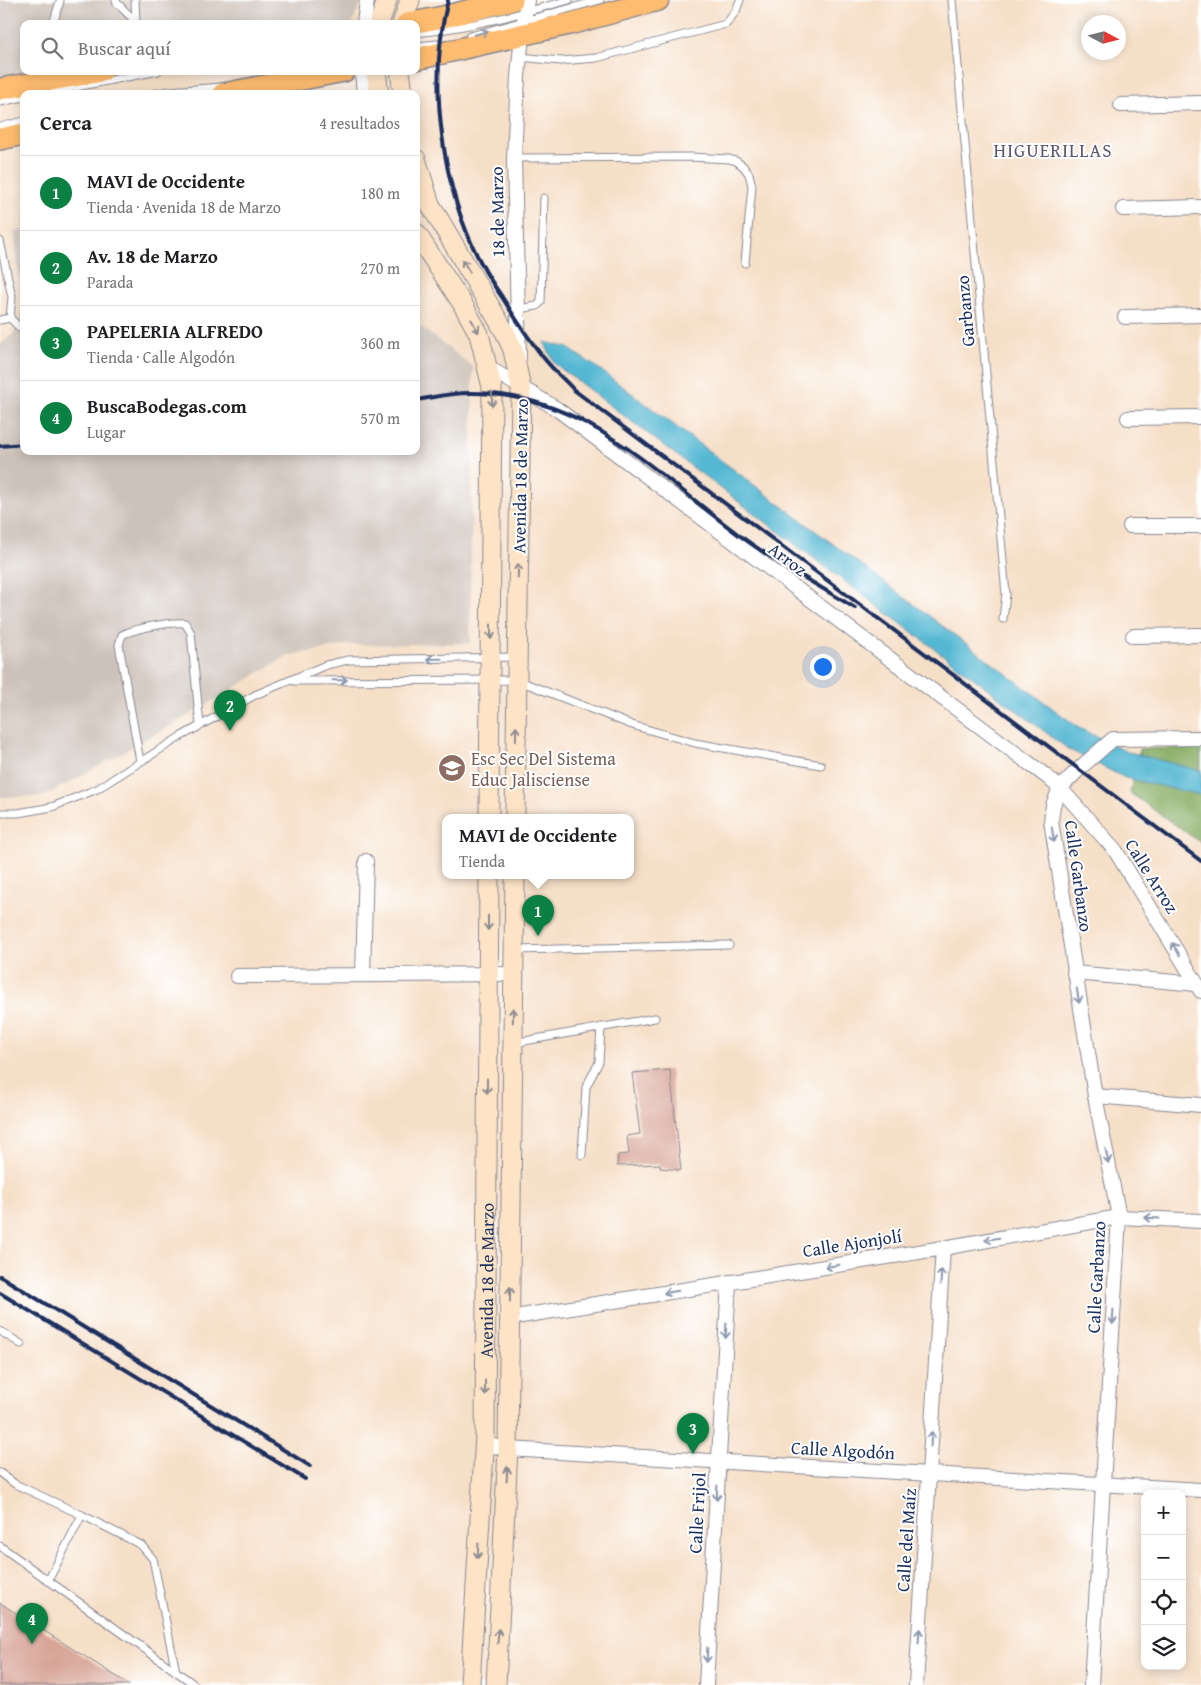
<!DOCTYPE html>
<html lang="es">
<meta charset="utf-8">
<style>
:root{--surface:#fff;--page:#f6f6f6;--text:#202124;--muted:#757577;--line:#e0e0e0;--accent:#0b8043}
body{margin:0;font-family:"Gentium Book Plus",serif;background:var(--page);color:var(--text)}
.controls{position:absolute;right:15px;bottom:15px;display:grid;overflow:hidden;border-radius:10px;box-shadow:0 2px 12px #0003}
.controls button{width:45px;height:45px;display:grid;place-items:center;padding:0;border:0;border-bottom:1px solid var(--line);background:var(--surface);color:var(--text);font:25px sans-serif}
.compass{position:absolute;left:1081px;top:15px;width:45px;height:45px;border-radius:50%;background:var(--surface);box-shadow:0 2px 12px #0003;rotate:97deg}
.you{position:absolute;left:822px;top:666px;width:18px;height:18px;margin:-12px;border:4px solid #fff;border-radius:50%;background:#1a73e8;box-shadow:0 0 0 8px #1a73e833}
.badge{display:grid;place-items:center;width:32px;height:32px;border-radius:50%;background:var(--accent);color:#fff;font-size:16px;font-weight:700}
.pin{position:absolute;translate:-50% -41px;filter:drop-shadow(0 1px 2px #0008)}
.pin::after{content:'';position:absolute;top:26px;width:18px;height:15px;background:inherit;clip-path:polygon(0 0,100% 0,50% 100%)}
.popup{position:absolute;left:442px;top:814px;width:192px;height:65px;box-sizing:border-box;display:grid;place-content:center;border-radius:10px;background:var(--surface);filter:drop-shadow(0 1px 4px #0005);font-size:16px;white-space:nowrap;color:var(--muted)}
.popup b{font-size:19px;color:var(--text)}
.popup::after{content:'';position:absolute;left:50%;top:100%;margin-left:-10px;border:10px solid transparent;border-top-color:var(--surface)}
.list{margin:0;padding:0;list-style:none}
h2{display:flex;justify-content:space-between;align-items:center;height:65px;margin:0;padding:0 20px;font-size:21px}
h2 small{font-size:16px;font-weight:400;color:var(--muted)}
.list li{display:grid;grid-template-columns:32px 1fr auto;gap:15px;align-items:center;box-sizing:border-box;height:75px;padding:0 20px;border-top:1px solid var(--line)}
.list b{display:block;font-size:19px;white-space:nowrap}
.list p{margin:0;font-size:16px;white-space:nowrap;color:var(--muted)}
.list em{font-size:16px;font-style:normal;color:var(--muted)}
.icon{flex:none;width:28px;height:28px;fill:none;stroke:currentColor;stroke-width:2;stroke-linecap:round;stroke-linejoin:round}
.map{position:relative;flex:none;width:1201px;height:1685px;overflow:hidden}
.search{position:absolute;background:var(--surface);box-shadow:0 2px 12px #0003;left:20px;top:20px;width:400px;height:55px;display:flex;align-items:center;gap:12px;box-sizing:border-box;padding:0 18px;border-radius:10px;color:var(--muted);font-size:19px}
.panel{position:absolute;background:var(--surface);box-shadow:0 2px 12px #0003;left:20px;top:90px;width:400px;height:365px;border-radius:10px}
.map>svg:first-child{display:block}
.industrial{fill:#cdc2b9}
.forest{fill:#85ac62;stroke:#506e60}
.water{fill:#55b8d3;stroke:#387498}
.building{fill:#d8a698}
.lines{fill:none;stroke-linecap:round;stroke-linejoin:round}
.lane-casing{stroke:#888792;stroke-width:9}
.street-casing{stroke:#888792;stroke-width:16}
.secondary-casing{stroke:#888792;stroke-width:21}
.primary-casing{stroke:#888792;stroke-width:24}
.lane{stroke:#fff;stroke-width:7}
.street{stroke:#fff;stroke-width:14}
.secondary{stroke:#fee4c6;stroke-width:19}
.primary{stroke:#fdbc70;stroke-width:21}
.rail{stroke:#1b2f5e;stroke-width:4}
.oneway{stroke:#8d97ae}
.oneway2{stroke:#8c8a92}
.labels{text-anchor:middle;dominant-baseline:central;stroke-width:4;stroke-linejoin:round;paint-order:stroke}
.street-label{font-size:18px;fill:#1b2f5e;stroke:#fff}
.education-label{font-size:18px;fill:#785e54;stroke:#fff;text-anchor:start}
.neighbourhood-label{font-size:19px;letter-spacing:1px;fill:#5d5972;stroke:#fff}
</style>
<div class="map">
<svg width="1201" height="1685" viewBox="0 0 1201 1685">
<rect width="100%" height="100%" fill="#fff"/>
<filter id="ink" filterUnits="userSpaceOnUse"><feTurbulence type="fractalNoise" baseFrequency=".02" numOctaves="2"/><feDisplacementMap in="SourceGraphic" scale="10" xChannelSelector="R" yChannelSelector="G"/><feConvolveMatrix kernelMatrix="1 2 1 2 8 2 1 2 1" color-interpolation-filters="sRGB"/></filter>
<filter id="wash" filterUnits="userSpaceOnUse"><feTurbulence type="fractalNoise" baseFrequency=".0096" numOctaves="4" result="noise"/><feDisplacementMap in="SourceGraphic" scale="20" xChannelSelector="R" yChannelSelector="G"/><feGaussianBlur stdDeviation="1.12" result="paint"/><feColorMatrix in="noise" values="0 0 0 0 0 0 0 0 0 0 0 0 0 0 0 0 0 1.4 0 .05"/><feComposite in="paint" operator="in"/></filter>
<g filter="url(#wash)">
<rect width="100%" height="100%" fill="#f6dfc7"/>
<g class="industrial">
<polygon points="0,0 362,0 352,24 24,24 24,71 52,71 0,79"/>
<polygon points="24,230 24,451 416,451 416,323 473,367 470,643 347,645 287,656 191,714 45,796 0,797 0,345 13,334 24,312 14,231"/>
</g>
<polygon class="forest" points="1201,748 1201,843 1130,793 1139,749"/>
<polygon class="water" points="544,342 566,347 595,366 1079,728 1129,752 1201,771 1201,795 1125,778 1068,749 555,364"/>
<g id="blocks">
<g class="building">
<polygon points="670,1070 681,1170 660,1168 660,1164 617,1166 618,1155 629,1154 627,1136 640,1134 632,1073"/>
<polygon points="0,1603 130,1685 0,1685"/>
</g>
</g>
</g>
<g filter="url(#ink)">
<use href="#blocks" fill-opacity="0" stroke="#888792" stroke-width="1"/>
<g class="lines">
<g class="lane-casing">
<g id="lane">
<polyline points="116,0 117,3 135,21"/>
<polyline points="135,0 136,23"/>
<polyline points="952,0 1006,594 1003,619"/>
<polyline points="53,24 60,1"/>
<path d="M416,33C468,28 519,14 569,0"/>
<polyline points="470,36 600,0"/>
<polyline points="416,46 438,44"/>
<polyline points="520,57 561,61 596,58 726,24 736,11 740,0"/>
<polyline points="40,94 158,71"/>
<polyline points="153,94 169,91 222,87"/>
<polyline points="0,102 24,97"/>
<polyline points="0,127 24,121"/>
<polyline points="514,158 690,157 729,159 736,161 743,166 749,174 752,186 745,263"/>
<polyline points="0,241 12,297 10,318 0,320"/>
<polyline points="518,309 537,306 541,302 544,198"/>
<polyline points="10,318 24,332"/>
<polyline points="294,681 517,680 632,725 695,743 821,765"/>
<path d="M140,761L119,645L122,635C133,629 172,621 185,623L191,633L200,726"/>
<polyline points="0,813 18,813 52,807 97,789 180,737 255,695 326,665 348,660 516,657"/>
<polyline points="514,950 729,945"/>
<polyline points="513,1043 655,1018"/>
<polyline points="582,1155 586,1087 599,1062 601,1027"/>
<polyline points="0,1331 21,1344"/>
<polyline points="0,1473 15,1484 82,1515 48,1581"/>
<polyline points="82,1515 141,1545 153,1559 176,1672"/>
<polyline points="0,1546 195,1685"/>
</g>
</g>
<g class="street-casing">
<g id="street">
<polyline points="364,24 367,0"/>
<polyline points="362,71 364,94"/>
<polyline points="1121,105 1201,103"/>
<polyline points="1123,209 1201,207"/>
<polyline points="1125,317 1201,315"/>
<polyline points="519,358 514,158 518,76 522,35 527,0"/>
<polyline points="489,368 557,409 1046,776 1060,788 1115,850 1201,991"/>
<polyline points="1128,418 1201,417"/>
<polyline points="1130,526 1201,526"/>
<polyline points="1133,636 1201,635"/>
<polyline points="1074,973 1197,984"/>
<polyline points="363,975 366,861"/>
<polyline points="237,976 513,974"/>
<polyline points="1095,1096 1201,1105"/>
<polyline points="509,1318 943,1248 1119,1217 1201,1221"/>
<polyline points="484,1444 508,1449 1201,1490"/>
<polyline points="706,1685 729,1282"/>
<polyline points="916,1685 943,1248"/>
<polyline points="1091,1685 1119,1217 1095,1096 1051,821 1053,805 1060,788 1081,767 1113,739 1201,738"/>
</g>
</g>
<g class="secondary-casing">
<g id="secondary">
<polyline points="379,24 387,0"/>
<polyline points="402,24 410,0"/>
<polyline points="376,71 379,94"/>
<polyline points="400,71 403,94"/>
<polyline points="416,159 430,204 505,332 513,350 521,388 515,817"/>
<polyline points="416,233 462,303 479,334 492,387 489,817"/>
<path id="s1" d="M470,1685L485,1435L489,875"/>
<polyline points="496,1685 508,1449 515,875"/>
</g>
</g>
<g class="primary-casing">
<g id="primary">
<polyline points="407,24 443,17 512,0"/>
<polyline points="416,59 573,23 658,0"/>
<polyline points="0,89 102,71"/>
<polyline points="223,94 344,71"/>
<polyline points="0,139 24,134"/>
</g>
</g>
<use href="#lane" class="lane"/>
<use href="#street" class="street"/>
<use href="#secondary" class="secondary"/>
<use href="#primary" class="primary"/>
<g class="rail">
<path d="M448,0C427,82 442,191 482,265C488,277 495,287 502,297C515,318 528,338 543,357C552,369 564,379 574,390L1201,861"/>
<path d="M416,400C434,397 451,393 469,393C583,392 654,472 739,535C775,562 816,584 855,608"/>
<polyline points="0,446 24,444"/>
<polyline points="0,1276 310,1466"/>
<polyline points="0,1293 305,1479"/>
</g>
</g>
<defs><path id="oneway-shaft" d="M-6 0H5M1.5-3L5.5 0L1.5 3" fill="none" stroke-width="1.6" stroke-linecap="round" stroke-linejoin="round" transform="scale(1.25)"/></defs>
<g class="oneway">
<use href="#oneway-shaft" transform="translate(481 33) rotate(-15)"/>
<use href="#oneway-shaft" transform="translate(434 659) rotate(179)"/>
<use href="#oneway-shaft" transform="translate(340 680) rotate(-1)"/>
<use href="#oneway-shaft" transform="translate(1053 835) rotate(81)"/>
<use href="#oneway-shaft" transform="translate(1176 949) rotate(-121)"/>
<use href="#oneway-shaft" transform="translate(1078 996) rotate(81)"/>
<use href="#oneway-shaft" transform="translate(1107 1156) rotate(78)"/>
<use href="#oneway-shaft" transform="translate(1152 1218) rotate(-177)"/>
<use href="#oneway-shaft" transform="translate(992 1239) rotate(170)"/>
<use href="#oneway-shaft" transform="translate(832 1266) rotate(171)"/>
<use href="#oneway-shaft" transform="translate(941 1277) rotate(-86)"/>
<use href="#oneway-shaft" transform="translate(671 1292) rotate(171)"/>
<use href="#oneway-shaft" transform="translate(1113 1317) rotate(93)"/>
<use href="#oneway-shaft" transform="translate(726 1331) rotate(93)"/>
<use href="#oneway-shaft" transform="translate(931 1439) rotate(-86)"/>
<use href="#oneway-shaft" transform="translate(717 1493) rotate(93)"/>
<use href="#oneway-shaft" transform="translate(919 1636) rotate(-86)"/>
<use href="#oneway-shaft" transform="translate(707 1655) rotate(93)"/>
</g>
<g class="oneway2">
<use href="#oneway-shaft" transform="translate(466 266) rotate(-121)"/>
<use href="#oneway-shaft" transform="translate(475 326) rotate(61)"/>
<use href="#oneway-shaft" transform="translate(492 399) rotate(89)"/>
<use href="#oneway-shaft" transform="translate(518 571) rotate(-89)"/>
<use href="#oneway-shaft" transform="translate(491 632) rotate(90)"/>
<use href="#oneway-shaft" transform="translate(516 734) rotate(-89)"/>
<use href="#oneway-shaft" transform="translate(488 923) rotate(90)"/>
<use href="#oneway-shaft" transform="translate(513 1015) rotate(-89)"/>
<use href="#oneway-shaft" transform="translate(487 1086) rotate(90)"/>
<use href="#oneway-shaft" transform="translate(510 1294) rotate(-89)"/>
<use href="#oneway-shaft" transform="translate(485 1388) rotate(90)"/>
<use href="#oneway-shaft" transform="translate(507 1474) rotate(-87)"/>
<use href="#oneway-shaft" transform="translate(478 1551) rotate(93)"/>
<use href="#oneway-shaft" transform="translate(498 1636) rotate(-87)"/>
</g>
</g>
<defs>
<g id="school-disc" transform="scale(1.4375)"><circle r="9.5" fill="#8d6e63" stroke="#fff"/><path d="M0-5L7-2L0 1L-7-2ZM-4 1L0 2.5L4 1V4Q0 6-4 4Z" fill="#fff"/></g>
</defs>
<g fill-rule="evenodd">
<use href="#school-disc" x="452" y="768"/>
</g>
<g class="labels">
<g class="street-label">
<text transform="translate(497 212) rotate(-91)">18 de Marzo</text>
<text transform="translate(965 311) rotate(-95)">Garbanzo</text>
<text transform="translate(520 476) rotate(-89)">Avenida 18 de Marzo</text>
<text transform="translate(788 559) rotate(37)">Arroz</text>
<text transform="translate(1079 876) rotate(82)">Calle Garbanzo</text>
<text transform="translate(1152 876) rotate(58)">Calle Arroz</text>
<text transform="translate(852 1243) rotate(-9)">Calle Ajonjolí</text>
<text transform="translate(1096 1277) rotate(-87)">Calle Garbanzo</text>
<text stroke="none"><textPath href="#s1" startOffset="405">Avenida 18 de Marzo</textPath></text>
<text transform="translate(843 1450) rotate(3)">Calle Algodón</text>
<text transform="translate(697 1513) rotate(-87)">Calle Frijol</text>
<text transform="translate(906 1540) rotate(-86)">Calle del Maíz</text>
</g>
<g class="education-label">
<text x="471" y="758">Esc Sec Del Sistema<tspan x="471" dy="21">Educ Jalisciense</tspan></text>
</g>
<g class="neighbourhood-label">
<text x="1053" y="150">HIGUERILLAS</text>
</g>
</g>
</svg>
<div class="controls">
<button>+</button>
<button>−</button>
<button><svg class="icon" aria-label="locate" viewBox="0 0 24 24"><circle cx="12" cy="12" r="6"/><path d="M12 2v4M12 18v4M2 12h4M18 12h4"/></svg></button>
<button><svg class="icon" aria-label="layers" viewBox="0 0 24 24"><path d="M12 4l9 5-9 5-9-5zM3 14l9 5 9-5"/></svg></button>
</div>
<svg class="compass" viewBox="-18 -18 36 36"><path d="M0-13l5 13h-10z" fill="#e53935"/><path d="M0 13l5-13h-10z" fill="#757577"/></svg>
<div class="you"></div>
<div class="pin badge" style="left:538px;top:936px">1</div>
<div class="popup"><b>MAVI de Occidente</b>Tienda</div>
<div class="pin badge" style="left:230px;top:731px">2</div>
<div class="pin badge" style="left:693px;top:1454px">3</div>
<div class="pin badge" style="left:32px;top:1644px">4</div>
<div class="search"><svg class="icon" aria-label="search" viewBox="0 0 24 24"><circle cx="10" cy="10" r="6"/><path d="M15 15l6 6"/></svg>Buscar aquí</div>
<section class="panel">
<h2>Cerca<small>4 resultados</small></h2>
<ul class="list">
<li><span class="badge">1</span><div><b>MAVI de Occidente</b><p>Tienda · Avenida 18 de Marzo</p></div><em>180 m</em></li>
<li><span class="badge">2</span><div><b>Av. 18 de Marzo</b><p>Parada</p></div><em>270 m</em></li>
<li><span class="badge">3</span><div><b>PAPELERIA ALFREDO</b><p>Tienda · Calle Algodón</p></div><em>360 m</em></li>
<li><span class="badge">4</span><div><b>BuscaBodegas.com</b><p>Lugar</p></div><em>570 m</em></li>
</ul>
</section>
</div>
